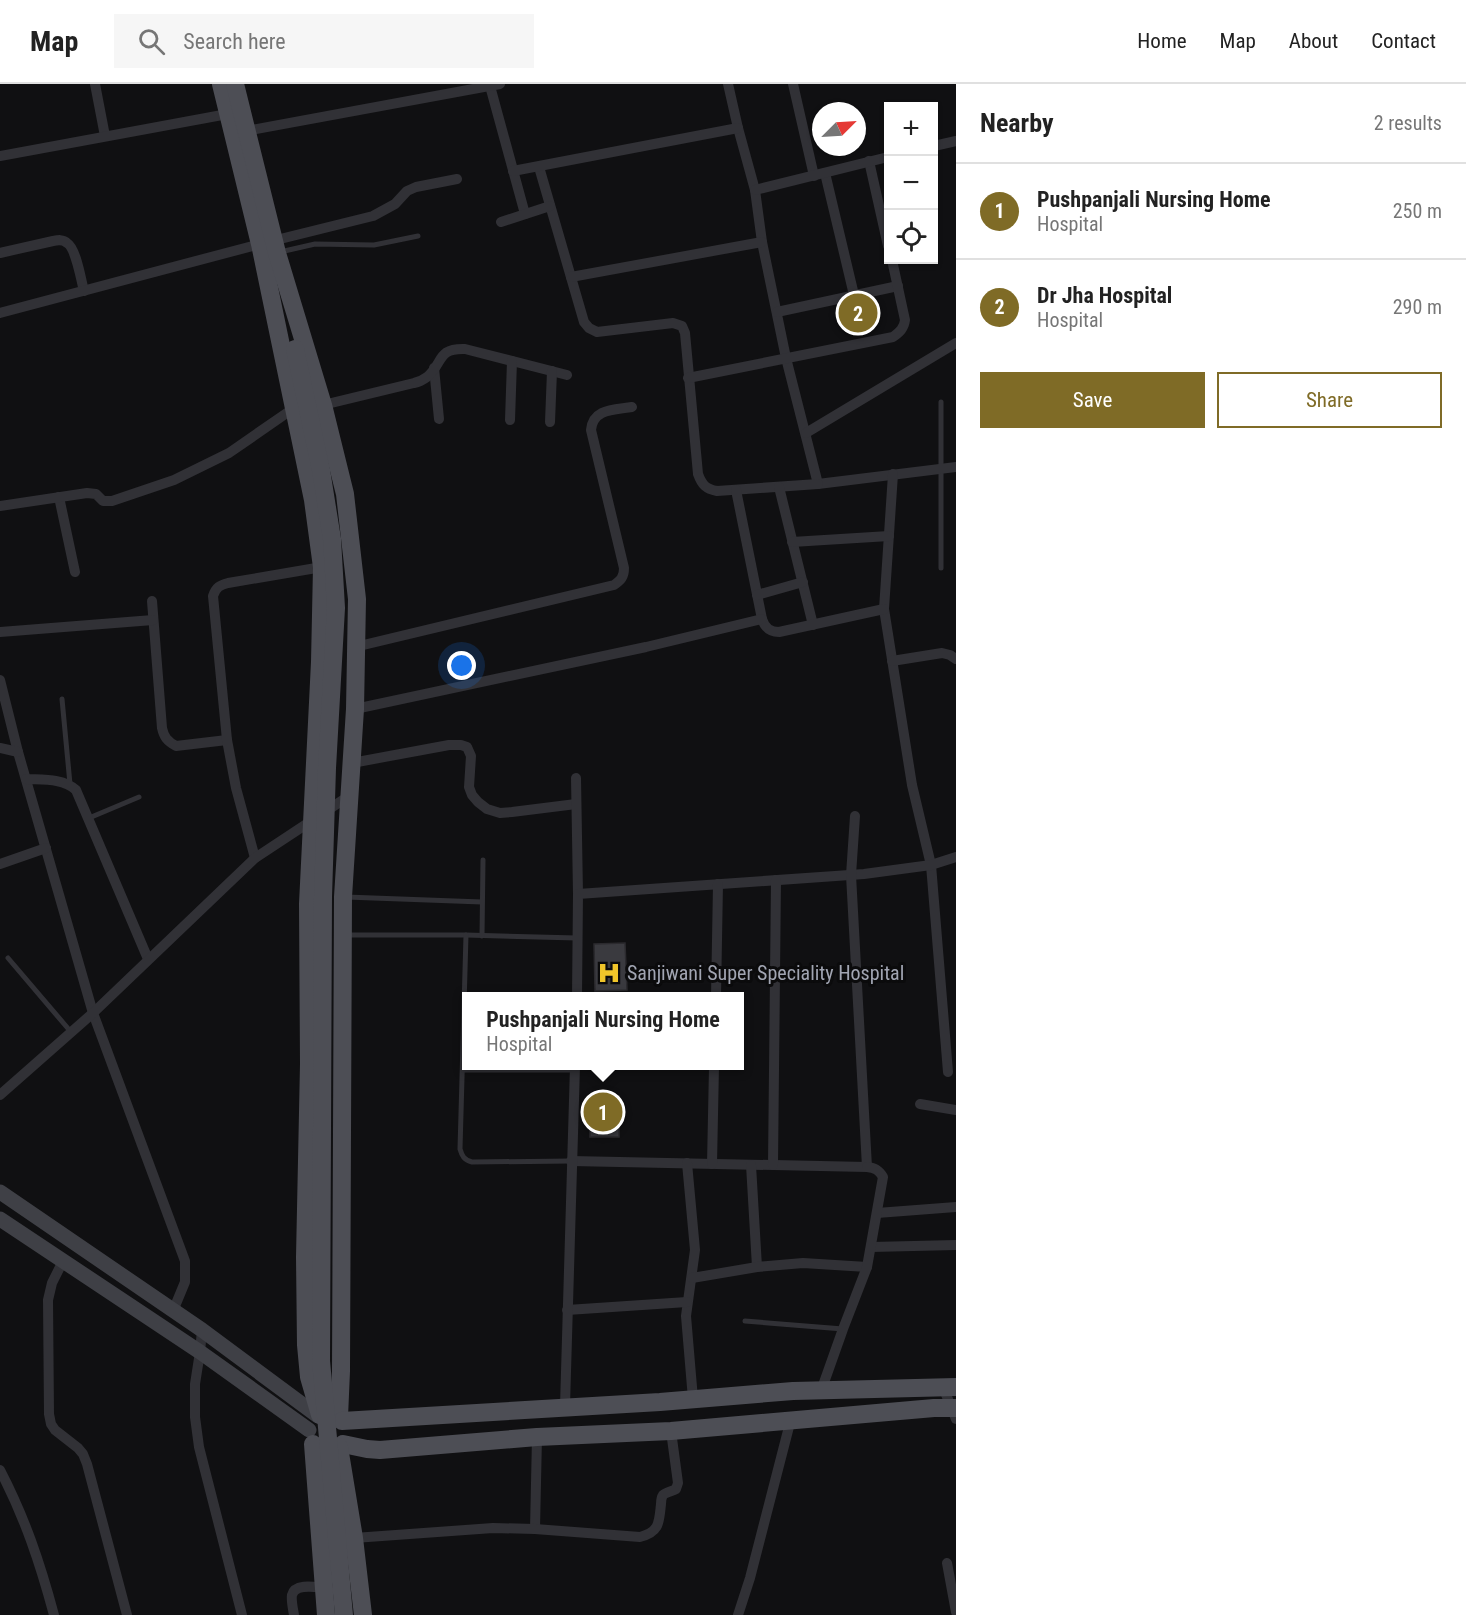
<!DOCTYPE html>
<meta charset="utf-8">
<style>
:root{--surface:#fff;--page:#f6f6f6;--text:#222;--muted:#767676;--line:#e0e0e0;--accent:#7f6b26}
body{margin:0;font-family:"Roboto Condensed",sans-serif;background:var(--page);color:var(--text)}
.controls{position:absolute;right:18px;top:18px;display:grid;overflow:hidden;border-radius:0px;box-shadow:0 2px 4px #0004}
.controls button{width:54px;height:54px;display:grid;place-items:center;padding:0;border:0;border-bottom:2px solid var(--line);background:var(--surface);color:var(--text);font:30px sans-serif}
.compass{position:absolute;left:812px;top:18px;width:54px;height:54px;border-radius:50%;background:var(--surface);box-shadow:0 2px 4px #0004;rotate:66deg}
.you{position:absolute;left:462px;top:582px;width:21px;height:21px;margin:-15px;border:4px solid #fff;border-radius:50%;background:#1a73e8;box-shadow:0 0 0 9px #1a73e833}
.badge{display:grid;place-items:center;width:39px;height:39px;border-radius:50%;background:var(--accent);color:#fff;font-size:20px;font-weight:700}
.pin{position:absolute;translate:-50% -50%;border:3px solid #fff;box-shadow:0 2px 6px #0006}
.popup{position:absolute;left:462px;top:908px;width:282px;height:78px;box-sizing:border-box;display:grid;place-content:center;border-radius:0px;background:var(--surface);filter:drop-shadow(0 2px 4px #0005);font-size:20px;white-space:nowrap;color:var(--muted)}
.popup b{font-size:22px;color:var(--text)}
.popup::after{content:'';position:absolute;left:50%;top:100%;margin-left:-12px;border:12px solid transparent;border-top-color:var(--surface)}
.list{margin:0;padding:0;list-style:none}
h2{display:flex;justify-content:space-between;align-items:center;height:78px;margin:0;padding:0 24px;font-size:26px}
h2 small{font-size:20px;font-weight:400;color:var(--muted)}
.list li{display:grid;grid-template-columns:39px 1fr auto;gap:18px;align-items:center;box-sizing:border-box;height:96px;padding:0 24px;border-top:2px solid var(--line)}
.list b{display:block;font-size:22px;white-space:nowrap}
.list p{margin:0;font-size:20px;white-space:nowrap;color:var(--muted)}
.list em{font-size:20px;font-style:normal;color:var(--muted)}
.actions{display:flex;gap:12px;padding:18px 24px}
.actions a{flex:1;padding:14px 0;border:2px solid var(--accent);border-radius:0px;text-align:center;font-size:21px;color:var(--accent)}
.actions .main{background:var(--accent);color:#fff}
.icon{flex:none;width:33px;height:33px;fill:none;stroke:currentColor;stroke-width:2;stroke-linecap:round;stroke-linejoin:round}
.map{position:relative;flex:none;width:956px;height:1531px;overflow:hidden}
header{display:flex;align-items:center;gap:36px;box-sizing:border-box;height:84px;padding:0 30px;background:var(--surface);border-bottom:2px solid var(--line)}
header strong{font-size:28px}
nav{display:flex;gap:33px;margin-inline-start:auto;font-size:21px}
.search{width:420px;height:54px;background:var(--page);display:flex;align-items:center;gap:15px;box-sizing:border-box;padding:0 21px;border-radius:0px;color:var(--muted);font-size:22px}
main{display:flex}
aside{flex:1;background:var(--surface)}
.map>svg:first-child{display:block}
.building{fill:#3a3a3f;stroke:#2b2a2e;stroke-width:1.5}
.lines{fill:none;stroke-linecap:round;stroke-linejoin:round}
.service{stroke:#313136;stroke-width:5}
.minor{stroke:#313136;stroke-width:10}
.secondary{stroke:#3f4046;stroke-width:15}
.primary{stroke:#4d4e55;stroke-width:18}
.primary-bridge{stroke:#4d4e55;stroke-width:18}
.labels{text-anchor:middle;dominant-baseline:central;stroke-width:6;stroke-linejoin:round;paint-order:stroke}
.poi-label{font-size:20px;fill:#a1a5b2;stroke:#0b0b0c;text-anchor:start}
</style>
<header>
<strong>Map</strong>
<div class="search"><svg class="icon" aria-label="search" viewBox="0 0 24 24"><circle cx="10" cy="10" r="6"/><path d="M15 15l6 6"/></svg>Search here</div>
<nav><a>Home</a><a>Map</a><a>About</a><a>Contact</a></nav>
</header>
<main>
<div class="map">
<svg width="956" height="1531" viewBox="0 0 956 1531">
<rect width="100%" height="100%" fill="#101012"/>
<g class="building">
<polygon points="866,218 870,235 849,240 845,223"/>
<polygon points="625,859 627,906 595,907 594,860"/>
<rect x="590" y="1012" width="29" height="41"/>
</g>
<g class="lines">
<g class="service">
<polyline points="280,168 315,160 374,161 418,152"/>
<polyline points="941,484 941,318"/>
<polyline points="62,615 70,700"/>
<polyline points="89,734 139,713"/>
<polyline points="346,813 482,818"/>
<polyline points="346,851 466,851 577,854"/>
<path d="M466,851L460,1065C462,1072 464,1076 472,1078L571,1077"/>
<polyline points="482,852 483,776"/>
<polyline points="8,874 71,948"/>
<polyline points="463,986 574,986"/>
<polyline points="745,1237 843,1245"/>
</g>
<g class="minor">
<polyline points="95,0 105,52"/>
<polyline points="728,0 738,44 755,106 762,158 786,274 818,400 956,383"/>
<polyline points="793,0 814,92"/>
<polyline points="490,2 525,130"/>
<polyline points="246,47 500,0"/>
<polyline points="934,62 956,57"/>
<polyline points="0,72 233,29"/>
<polyline points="869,77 888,162"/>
<path d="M539,83L584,238L589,244L597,248L673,239L682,242L685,249L698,390C702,401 706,405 717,407L818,400"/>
<polyline points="513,87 738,44"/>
<polyline points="825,89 854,211"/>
<polyline points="755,106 888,73"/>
<polyline points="501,138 550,122"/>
<path d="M0,169L53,157C58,156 63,155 67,159C76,164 81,196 84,207"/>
<polyline points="571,193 762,158"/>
<polyline points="777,228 898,202"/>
<polyline points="0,229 260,160 373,132 395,120 407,107 416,103 457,95"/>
<polyline points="434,284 439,335"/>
<path d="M688,294L893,253C900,248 904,244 905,236L892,176"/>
<path d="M323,321L414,299C419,298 423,296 427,293C444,279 436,264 465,265L567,291"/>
<polyline points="510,336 512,277"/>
<polyline points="550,338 552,287"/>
<polyline points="806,349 956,259"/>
<polyline points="893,390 884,525 912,701 931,781 948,988"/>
<polyline points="779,403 813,541"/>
<path d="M736,406L762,535C765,544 770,548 779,548L884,525"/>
<polyline points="59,413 75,488"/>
<polyline points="0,422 87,409 96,410 103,417 112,417 174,396 229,369 294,324"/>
<polyline points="792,458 889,452"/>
<polyline points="757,511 803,498"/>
<path d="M152,517L162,644C164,653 167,657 176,662L227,656"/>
<polyline points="0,548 153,536"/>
<path d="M355,563L614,501C621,496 624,493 624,484L591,346C593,324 615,326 632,323"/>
<polyline points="892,577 942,569 950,571 956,575"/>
<polyline points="0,596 18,668 93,929 185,1177 185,1198 173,1227"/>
<polyline points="355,625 646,563 762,535"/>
<polyline points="0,664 18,668"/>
<polyline points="352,679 449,661 461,661 467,663 471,672 469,703 472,711 478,718 487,725 500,729 512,728 576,720"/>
<polyline points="576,694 578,810"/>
<path d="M26,695C42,696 63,694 76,706L148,875"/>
<path d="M255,774L236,704L227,656L213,512C216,503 220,501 228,499L322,483"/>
<polyline points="0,780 46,764"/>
<polyline points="577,912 578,810 864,790 931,781 956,773"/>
<polyline points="716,912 718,800"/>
<polyline points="0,1011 93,929 255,774 349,712"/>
<polyline points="920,1020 956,1026"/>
<polyline points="571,1077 867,1083 851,791 855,732"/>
<polyline points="687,1079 695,1166 686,1232 693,1315"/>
<polyline points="712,1080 714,982"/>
<polyline points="751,1081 757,1183"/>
<polyline points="773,1081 776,796"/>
<polyline points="877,1129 956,1123"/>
<polyline points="871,1163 956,1161"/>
<polyline points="63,1177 52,1199 48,1216 49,1330 51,1340 55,1346 78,1364 83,1370 87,1380 127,1531"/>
<polyline points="692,1194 757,1183 803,1179 867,1183"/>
<polyline points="567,1226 687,1218"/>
<polyline points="202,1246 200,1268 195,1300 195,1333 199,1363 242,1531"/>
<polyline points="943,1303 956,1335"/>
<path d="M821,1307L843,1245L867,1183L883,1093C879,1086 875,1084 867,1083"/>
<polyline points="565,1322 575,982"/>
<path d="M0,1386C25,1434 40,1479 54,1531"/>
<polyline points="535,1445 537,1353"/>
<path d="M354,1454L493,1444L535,1445L640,1453C660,1448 659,1438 661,1420C661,1417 661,1414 663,1411C666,1408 673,1407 676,1405L678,1399L671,1347"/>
<polyline points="947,1479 956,1528"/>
<path d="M294,1531C293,1525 291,1516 292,1511C295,1499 315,1503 324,1504"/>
<polyline points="738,1531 750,1494 791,1335"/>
</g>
<g class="secondary">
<polyline points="0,1108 202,1246 318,1332"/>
<polyline points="0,1135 200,1268 309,1346"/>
</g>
<g class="primary">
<polyline points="221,0 260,160 313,416 322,483 320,578 308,820 309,980 305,1173 306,1261 309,1293 320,1331"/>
<polyline points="235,0 277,169 323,321 345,410 357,515 355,625 343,813 341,1287 339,1333"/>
<polyline points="342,1337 660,1318 793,1307 956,1303"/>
<polyline points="313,1360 326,1531"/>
<polyline points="343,1360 367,1365 380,1366 537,1353 671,1347 934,1324 956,1324"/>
<polyline points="339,1363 354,1454 363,1531"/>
</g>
<polyline class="primary-bridge" points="295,265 321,386 332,455 336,524 327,684 323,813 321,1277 344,1531"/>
</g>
<defs>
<g id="hospital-bare" transform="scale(1.8)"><path d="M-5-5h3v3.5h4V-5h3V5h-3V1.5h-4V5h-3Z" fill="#f0c52a" stroke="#0b0b0c" stroke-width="2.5" paint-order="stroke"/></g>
</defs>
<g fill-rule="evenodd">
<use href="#hospital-bare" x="609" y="889"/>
</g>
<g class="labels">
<g class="poi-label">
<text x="627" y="889">Sanjiwani Super Speciality Hospital</text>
</g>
</g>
</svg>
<div class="controls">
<button>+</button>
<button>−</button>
<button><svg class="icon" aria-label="locate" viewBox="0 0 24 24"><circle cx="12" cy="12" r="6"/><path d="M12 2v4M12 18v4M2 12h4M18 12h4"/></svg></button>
</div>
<svg class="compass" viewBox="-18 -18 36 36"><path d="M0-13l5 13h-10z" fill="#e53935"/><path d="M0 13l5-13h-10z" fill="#767676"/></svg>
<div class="you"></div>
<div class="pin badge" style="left:603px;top:1028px">1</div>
<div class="popup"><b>Pushpanjali Nursing Home</b>Hospital</div>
<div class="pin badge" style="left:858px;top:229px">2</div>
</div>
<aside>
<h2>Nearby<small>2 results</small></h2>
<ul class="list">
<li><span class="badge">1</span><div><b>Pushpanjali Nursing Home</b><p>Hospital</p></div><em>250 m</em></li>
<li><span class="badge">2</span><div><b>Dr Jha Hospital</b><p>Hospital</p></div><em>290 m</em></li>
</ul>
<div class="actions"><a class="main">Save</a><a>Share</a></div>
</aside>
</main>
